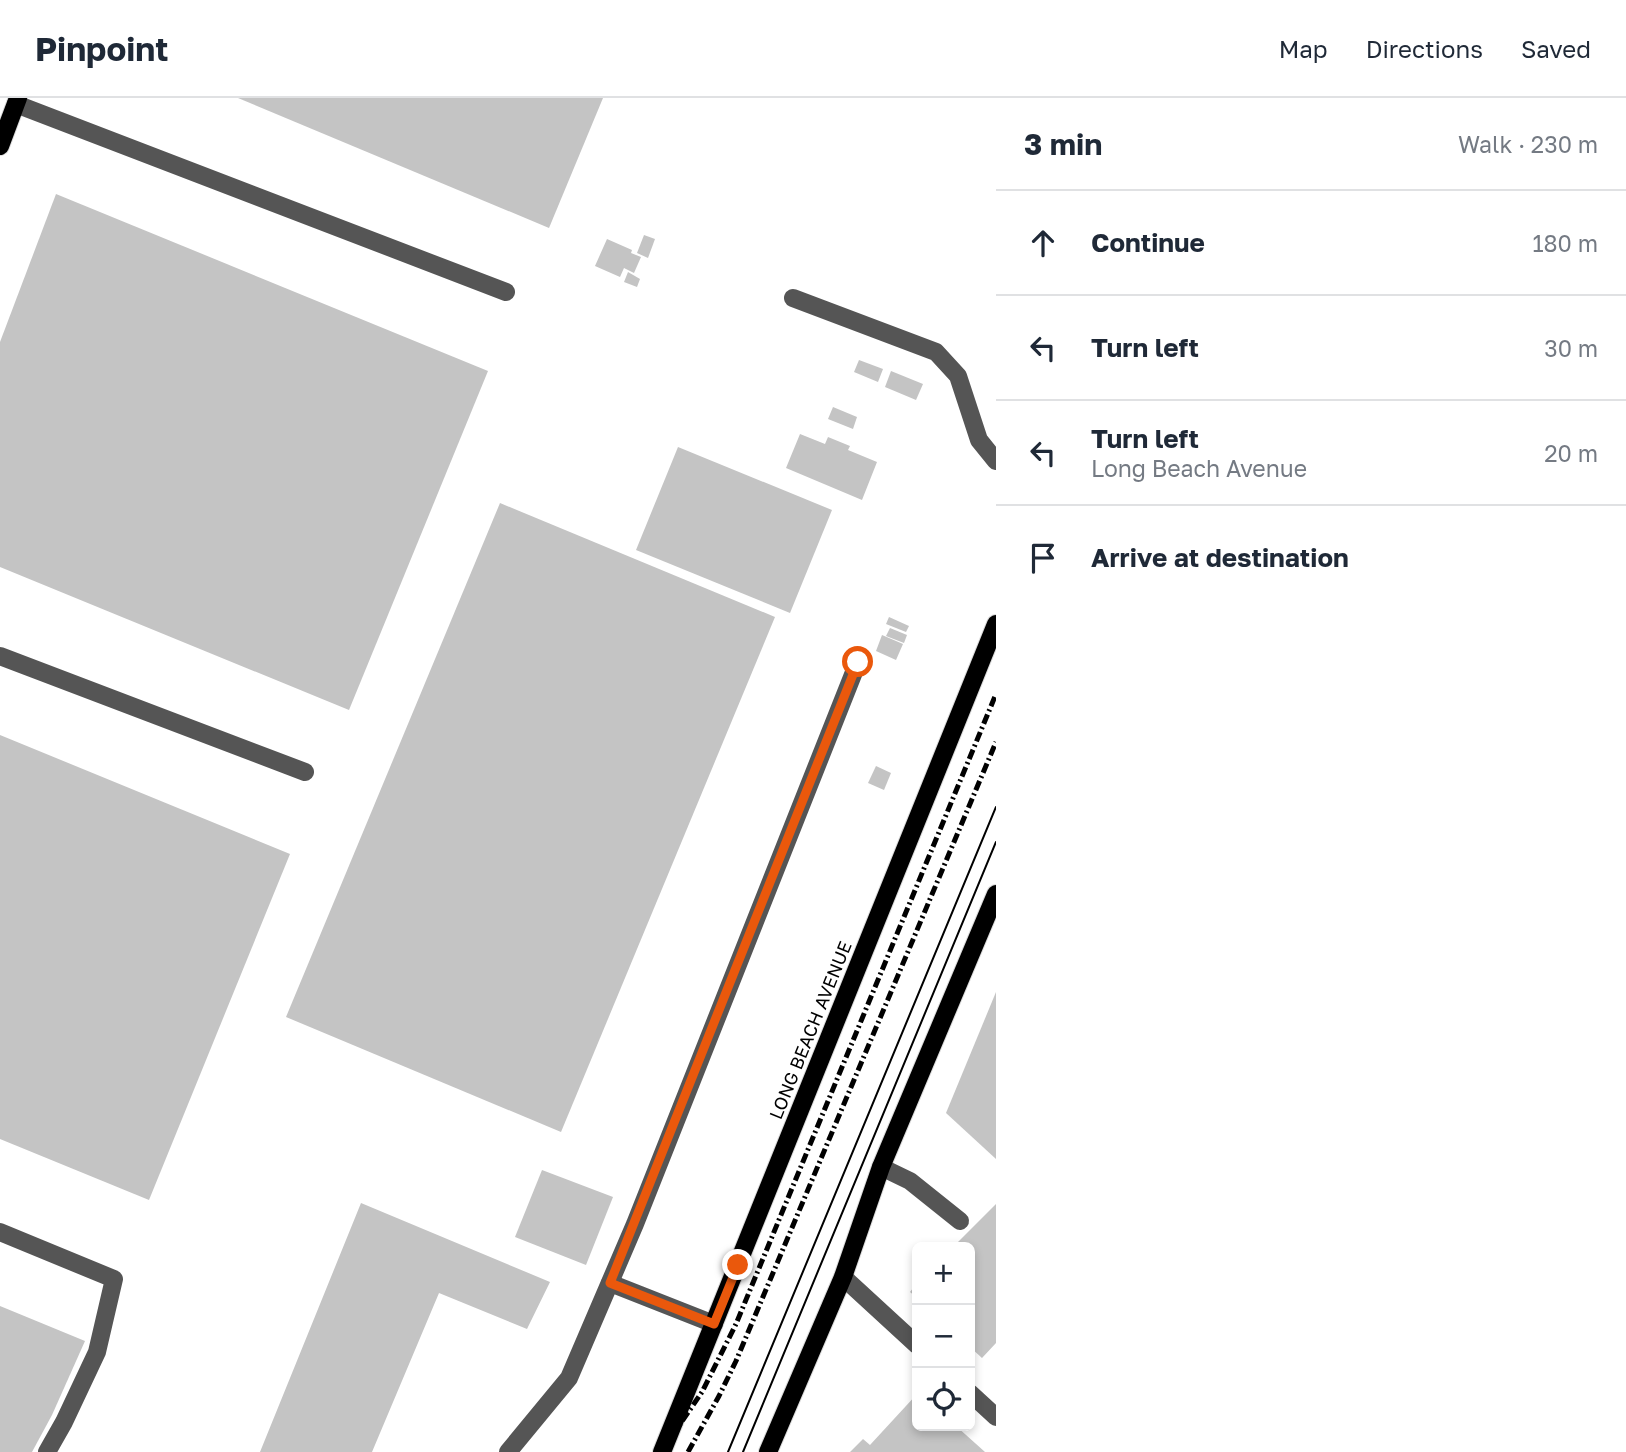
<!DOCTYPE html>
<meta charset="utf-8">
<style>
:root{--surface:#fff;--page:#f6f6f7;--text:#1f2937;--muted:#747a83;--line:#e0e1e3}
body{margin:0;font-family:"Golos Text",sans-serif;background:var(--page);color:var(--text)}
.controls{position:absolute;right:21px;bottom:21px;display:grid;overflow:hidden;border-radius:10px;box-shadow:0 4px 10px #0003}
.controls button{width:63px;height:63px;display:grid;place-items:center;padding:0;border:0;border-bottom:2px solid var(--line);background:var(--surface);color:var(--text);font:35px sans-serif}
.stop{position:absolute;width:21px;height:21px;margin:-16px;border:5px solid #ea580c;border-radius:50%;background:#fff}
.stop.end{background:#ea580c;border-color:#fff;box-shadow:0 2px 7px #0008}
.list{margin:0;padding:0;list-style:none}
h2{display:flex;justify-content:space-between;align-items:center;height:91px;margin:0;padding:0 28px;font-size:30px}
h2 small{font-size:23px;font-weight:400;color:var(--muted)}
.list li{display:grid;grid-template-columns:46px 1fr auto;gap:21px;align-items:center;box-sizing:border-box;height:105px;padding:0 28px;border-top:2px solid var(--line)}
.list b{display:block;font-size:26px;white-space:nowrap}
.list p{margin:0;font-size:23px;white-space:nowrap;color:var(--muted)}
.list em{font-size:23px;font-style:normal;color:var(--muted)}
.icon{flex:none;width:38px;height:38px;fill:none;stroke:currentColor;stroke-width:2;stroke-linecap:round;stroke-linejoin:round}
.map{position:relative;flex:none;width:996px;height:1354px;overflow:hidden}
header{display:flex;align-items:center;gap:42px;box-sizing:border-box;height:98px;padding:0 35px;background:var(--surface);border-bottom:2px solid var(--line)}
header strong{font-size:33px}
nav{display:flex;gap:38px;margin-inline-start:auto;font-size:24px}
main{display:flex}
aside{flex:1;background:var(--surface)}
.map>svg:first-child{display:block}
.building{fill:#c4c4c4}
.lines{fill:none;stroke-linecap:round;stroke-linejoin:round}
.major-casing{stroke:#dbdbdb;stroke-width:20}
.minor{stroke:#555;stroke-width:18}
.major{stroke:#000;stroke-width:18}
.tram{stroke:#000;stroke-width:2}
.rail{stroke:#000;stroke-width:5;stroke-dasharray:10 3.5 2 3.5;stroke-linecap:butt}
.route{stroke:#ea580c;stroke-width:9}
.labels{text-anchor:middle;dominant-baseline:central;stroke-width:6;stroke-linejoin:round;paint-order:stroke}
.street-label{font-size:18px;fill:#000;stroke:#fff}
</style>
<header>
<strong>Pinpoint</strong>
<nav><a>Map</a><a>Directions</a><a>Saved</a></nav>
</header>
<main>
<div class="map">
<svg width="996" height="1354" viewBox="0 0 996 1354">
<rect width="100%" height="100%" fill="#fff"/>
<g class="building">
<polygon points="238,0 603,0 549,130"/>
<polygon points="56,96 488,273 349,612 0,469 0,244"/>
<polygon points="644,137 655,141 648,160 637,155"/>
<polygon points="607,141 632,152 631,155 641,159 634,175 624,170 620,179 595,168"/>
<polygon points="628,174 640,181 637,189 624,184"/>
<polygon points="859,262 883,271 878,284 854,274"/>
<polygon points="891,273 923,286 916,302 885,289"/>
<polygon points="833,309 857,319 853,331 828,321"/>
<polygon points="800,336 825,346 828,339 850,348 848,352 877,364 862,402 786,370"/>
<polygon points="678,349 832,412 790,515 636,452"/>
<polygon points="500,405 775,519 561,1034 286,919"/>
<polygon points="889,519 909,528 906,534 886,526"/>
<polygon points="890,530 907,537 904,545 886,538"/>
<polygon points="882,537 903,546 896,562 876,553"/>
<polygon points="0,637 290,756 149,1102 0,1041"/>
<polygon points="876,668 891,675 884,692 868,685"/>
<polygon points="996,894 996,1061 946,1015"/>
<polygon points="542,1072 613,1099 586,1167 515,1139"/>
<polygon points="361,1105 550,1184 527,1231 439,1195 372,1354 260,1354"/>
<polygon points="996,1106 996,1245 982,1260 970,1249 970,1149 953,1149"/>
<polygon points="917,1185 917,1200 910,1194"/>
<polygon points="0,1208 85,1243 52,1317 32,1354 0,1354"/>
<polygon points="917,1296 917,1328 956,1328 985,1354 850,1354 863,1341 870,1347"/>
</g>
<g class="lines">
<g class="major-casing">
<g id="major">
<polyline points="0,48 18,0"/>
<polyline points="662,1354 996,526"/>
<polyline points="768,1354 843,1179 881,1069 996,796"/>
</g>
</g>
<g class="minor">
<polyline points="16,6 506,194"/>
<polyline points="793,200 936,254 958,278 979,342 996,363"/>
<polyline points="0,558 305,674"/>
<polyline points="881,1069 910,1083 960,1123"/>
<polyline points="0,1134 114,1181 97,1254 64,1324 47,1354"/>
<polyline points="843,1179 917,1247"/>
<polyline points="610,1185 714,1226"/>
<polyline points="970,1295 996,1319"/>
<polyline points="508,1354 569,1280 635,1126 858,564"/>
</g>
<use href="#major" class="major"/>
<g class="tram">
<polyline points="728,1354 996,709"/>
<polyline points="743,1354 996,744"/>
</g>
<g class="rail">
<polyline points="661,1354 702,1294 736,1226 996,596"/>
<polyline points="688,1354 719,1298 736,1263 996,644"/>
</g>
</g>
<g class="lines">
<polyline class="route" points="738,1167 714,1226 610,1185 858,564"/>
</g>
<g class="labels">
<g class="street-label">
<text transform="translate(810 932) rotate(-68)">LONG BEACH AVENUE</text>
</g>
</g>
</svg>
<div class="controls">
<button>+</button>
<button>−</button>
<button><svg class="icon" aria-label="locate" viewBox="0 0 24 24"><circle cx="12" cy="12" r="6"/><path d="M12 2v4M12 18v4M2 12h4M18 12h4"/></svg></button>
</div>
<div class="stop" style="left:858px;top:564px"></div>
<div class="stop end" style="left:738px;top:1167px"></div>
</div>
<aside>
<h2>3 min<small>Walk · 230 m</small></h2>
<ul class="list">
<li><svg class="icon" aria-label="ahead" viewBox="0 0 24 24"><path d="M12 20V5M6 11l6-6 6 6"/></svg><div><b>Continue</b></div><em>180 m</em></li>
<li><svg class="icon" aria-label="left" viewBox="0 0 24 24"><path d="M17 20v-9H6M10 6l-5 5 5 5"/></svg><div><b>Turn left</b></div><em>30 m</em></li>
<li><svg class="icon" aria-label="left" viewBox="0 0 24 24"><path d="M17 20v-9H6M10 6l-5 5 5 5"/></svg><div><b>Turn left</b><p>Long Beach Avenue</p></div><em>20 m</em></li>
<li><svg class="icon" aria-label="arrive" viewBox="0 0 24 24"><path d="M6 21V4h12l-3 4 3 4H6"/></svg><div><b>Arrive at destination</b></div></li>
</ul>
</aside>
</main>
